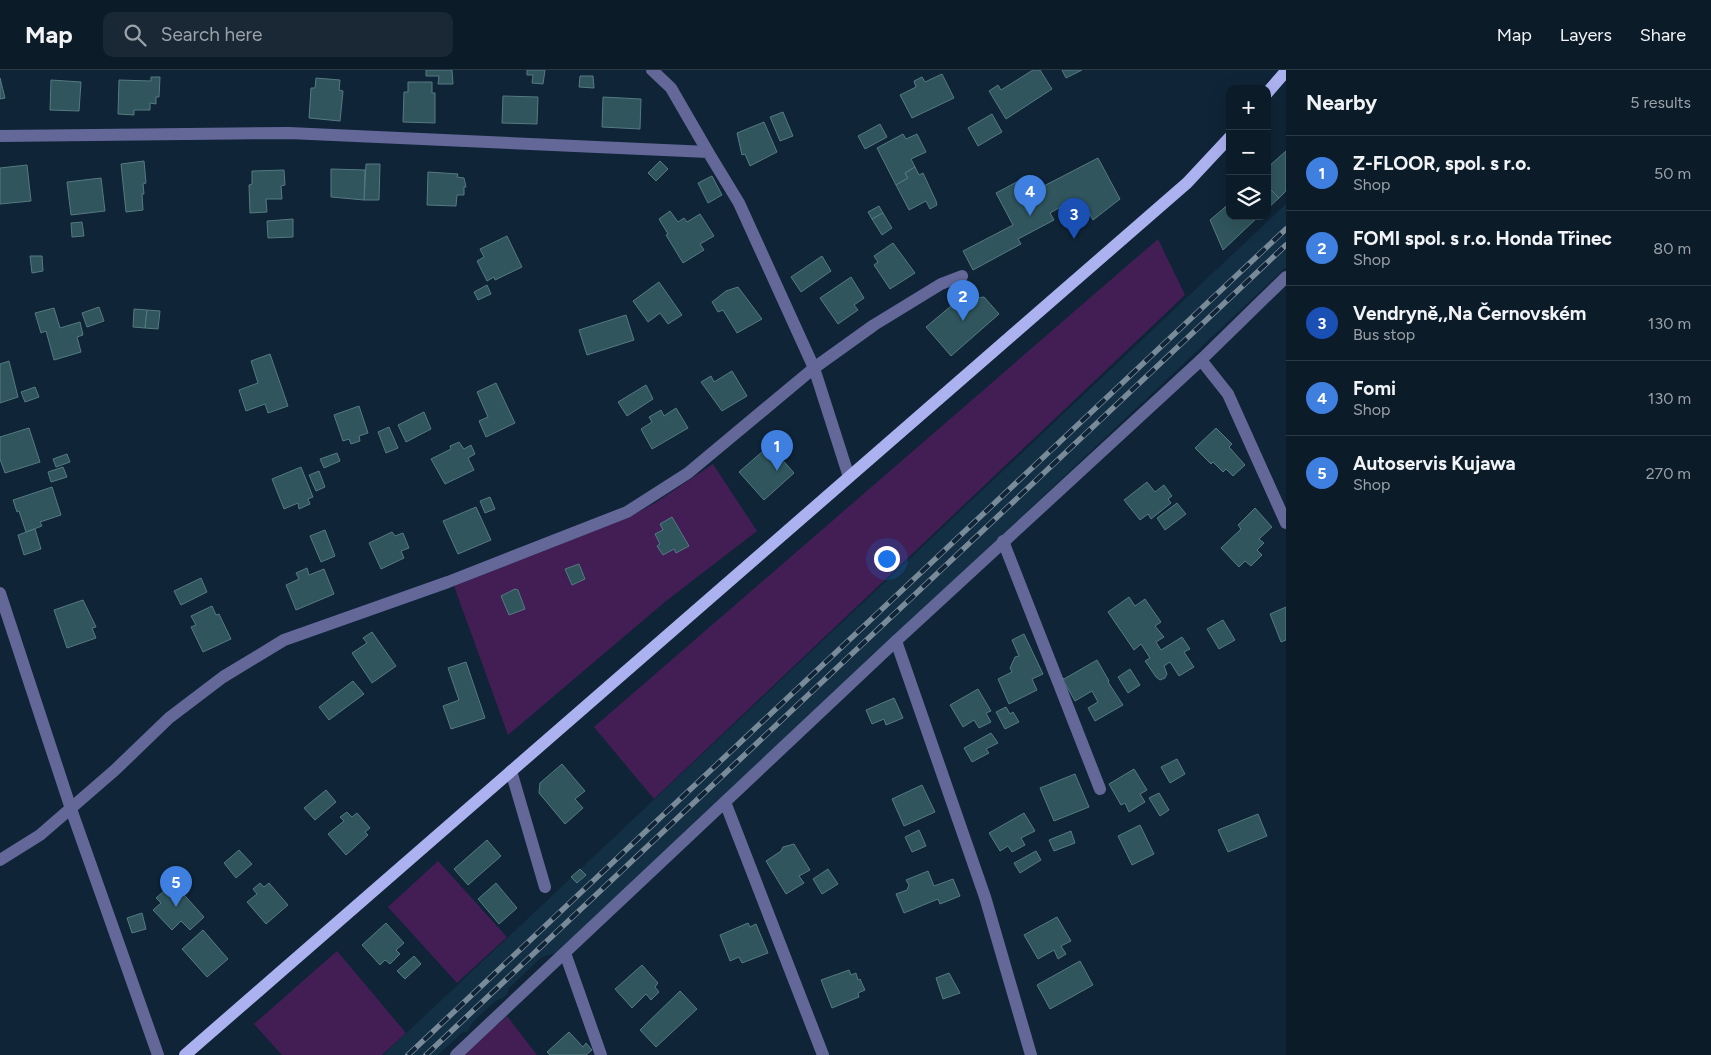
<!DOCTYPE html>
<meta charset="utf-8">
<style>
:root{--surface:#0b1b28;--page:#192834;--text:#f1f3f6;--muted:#9aa1a8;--line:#2b3945;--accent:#eaaa38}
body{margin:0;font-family:Figtree,sans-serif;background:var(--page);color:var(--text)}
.controls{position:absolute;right:15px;top:15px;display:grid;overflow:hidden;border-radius:10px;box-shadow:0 5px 20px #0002}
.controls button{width:45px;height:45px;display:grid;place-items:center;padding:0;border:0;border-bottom:1px solid var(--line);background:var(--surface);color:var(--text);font:25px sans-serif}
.you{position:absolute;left:886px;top:488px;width:18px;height:18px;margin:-12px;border:4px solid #fff;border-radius:50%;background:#1a73e8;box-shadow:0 0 0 8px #1a73e833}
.badge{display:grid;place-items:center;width:32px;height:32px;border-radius:50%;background:var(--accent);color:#fff;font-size:16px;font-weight:700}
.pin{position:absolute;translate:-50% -41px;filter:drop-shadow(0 1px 2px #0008)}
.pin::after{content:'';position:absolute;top:26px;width:18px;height:15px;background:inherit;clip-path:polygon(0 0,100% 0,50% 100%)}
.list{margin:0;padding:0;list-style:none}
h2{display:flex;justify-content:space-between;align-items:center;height:65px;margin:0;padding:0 20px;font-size:21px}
h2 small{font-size:16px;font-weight:400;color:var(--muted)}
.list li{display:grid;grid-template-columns:32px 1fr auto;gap:15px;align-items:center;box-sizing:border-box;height:75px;padding:0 20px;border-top:1px solid var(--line)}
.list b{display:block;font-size:19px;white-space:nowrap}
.list p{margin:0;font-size:16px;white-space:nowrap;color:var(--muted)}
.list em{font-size:16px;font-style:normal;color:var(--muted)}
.icon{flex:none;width:28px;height:28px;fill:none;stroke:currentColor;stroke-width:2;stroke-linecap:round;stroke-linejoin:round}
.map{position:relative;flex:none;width:1286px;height:985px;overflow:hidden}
header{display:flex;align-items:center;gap:30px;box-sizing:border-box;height:70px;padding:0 25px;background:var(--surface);border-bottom:1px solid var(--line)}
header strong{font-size:24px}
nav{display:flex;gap:28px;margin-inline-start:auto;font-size:18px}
.search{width:350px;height:45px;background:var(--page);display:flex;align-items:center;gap:12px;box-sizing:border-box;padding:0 18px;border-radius:10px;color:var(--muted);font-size:19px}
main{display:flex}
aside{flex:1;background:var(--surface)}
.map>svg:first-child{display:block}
.built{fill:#132f44}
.green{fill:#421e54}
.building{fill:#30555c;stroke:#547a82}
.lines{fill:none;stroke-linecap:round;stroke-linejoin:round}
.minor{stroke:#636899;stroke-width:12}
.major{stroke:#acb2f0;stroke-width:12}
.rail-casing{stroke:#798a99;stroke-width:5.5}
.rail{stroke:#0f2436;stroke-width:4;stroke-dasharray:11;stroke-linecap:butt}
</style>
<header>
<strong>Map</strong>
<div class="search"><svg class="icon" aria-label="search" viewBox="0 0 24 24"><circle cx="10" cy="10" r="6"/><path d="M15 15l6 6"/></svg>Search here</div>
<nav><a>Map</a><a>Layers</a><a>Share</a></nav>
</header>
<main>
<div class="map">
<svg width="1286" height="985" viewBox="0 0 1286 985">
<rect width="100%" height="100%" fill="#0f2436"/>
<polygon class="built" points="1286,134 1286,197 560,882 542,887 509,918 507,925 493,933 473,952 467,962 463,962 438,985 383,985"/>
<g class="green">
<polygon points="1158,169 1185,225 654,729 594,657"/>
<polygon points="713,394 757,461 666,531 508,665 454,516 630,447 658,431"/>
<polygon points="438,791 507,867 457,913 388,837"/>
<polygon points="337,881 406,963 382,985 282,985 254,954"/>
<polygon points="507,946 537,985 464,985"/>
</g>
<g class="building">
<polygon points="426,0 452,0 453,14 438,14 439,6 426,6"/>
<polygon points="527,0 545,0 543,14 532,13 533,5 527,5"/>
<polygon points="1033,0 1040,0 1052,19 1006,49 989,21 998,15 1001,20"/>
<polygon points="1062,0 1082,0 1066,8"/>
<polygon points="942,4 954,28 912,48 900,25 916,17 914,11 922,7 925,12"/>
<polygon points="580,6 593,6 594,18 579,17"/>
<polygon points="151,7 160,7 159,27 156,27 156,34 150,33 150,40 134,40 134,45 118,44 119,10 151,11"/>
<polygon points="0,8 5,28 0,29"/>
<polygon points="316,8 340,10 339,20 343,21 340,51 309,48 311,18 315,18"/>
<polygon points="51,10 81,12 79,41 50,40"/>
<polygon points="408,12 432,12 432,23 435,23 435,53 403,52 404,22 408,22"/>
<polygon points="503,26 538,27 537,54 502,53"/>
<polygon points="603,27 641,29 640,59 602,57"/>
<polygon points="783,42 793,66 780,71 770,47"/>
<polygon points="992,44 1002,62 978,76 968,58"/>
<polygon points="764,52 777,82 750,96 745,84 742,85 737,63"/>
<polygon points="880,54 887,67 865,79 858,66"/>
<polygon points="903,64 906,69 917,64 926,82 911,89 915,97 905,103 908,108 896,115 877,78"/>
<polygon points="1286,81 1286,121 1279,128 1267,116 1267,98"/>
<polygon points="1098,88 1120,129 1093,150 1084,134 1070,141 1066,134 1050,143 1054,150 1018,169 1021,174 973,200 963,181 1013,155 996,123 1030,105 1038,119"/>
<polygon points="144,91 146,113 143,114 144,124 142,124 143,140 126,142 121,94"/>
<polygon points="660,91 668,99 656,111 648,103"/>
<polygon points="366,94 380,94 379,130 364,130"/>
<polygon points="27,95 31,131 0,134 0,98"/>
<polygon points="915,97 919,105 923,103 936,131 937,135 930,139 926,131 909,140 896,115 908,108 905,103"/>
<polygon points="331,99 365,100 364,130 331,127"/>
<polygon points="284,100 285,115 281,116 282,129 266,129 267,142 250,143 249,115 252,114 252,101"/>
<polygon points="428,102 458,104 457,107 464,108 466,117 464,117 464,125 457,125 456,136 427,135"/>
<polygon points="712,106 722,125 708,133 698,113"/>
<polygon points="101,108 105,141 71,145 67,112"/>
<polygon points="1267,116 1279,128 1267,139"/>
<polygon points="1230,133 1230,146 1259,146 1223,180 1210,150"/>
<polygon points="879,136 883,143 872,149 868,142"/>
<polygon points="670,141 678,152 684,148 687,152 700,144 714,166 700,174 704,180 683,193 666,165 668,164 659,149"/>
<polygon points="883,143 892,158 882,165 872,149"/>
<polygon points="293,149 293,167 268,168 267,151"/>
<polygon points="82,152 84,166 72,167 71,153"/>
<polygon points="507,166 522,197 495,210 494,207 487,211 477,191 484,187 480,179"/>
<polygon points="893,173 915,203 890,219 874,195 878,192 874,186"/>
<polygon points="30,186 42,186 43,201 32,203"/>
<polygon points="822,186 831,201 801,222 791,207"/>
<polygon points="851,207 864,228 854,235 858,240 838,254 820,228"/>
<polygon points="659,212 682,245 668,254 660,243 648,252 633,231"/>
<polygon points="487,215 491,224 478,230 474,222"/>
<polygon points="738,217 762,249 737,263 723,240 718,242 712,232 726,221"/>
<polygon points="984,227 999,244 951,286 926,257 957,231"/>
<polygon points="99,237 104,251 87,257 82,243"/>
<polygon points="54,238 60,258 80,252 83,265 77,267 81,282 54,290 46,261 41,263 35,243"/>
<polygon points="134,239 147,240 145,258 133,257"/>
<polygon points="147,240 160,241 158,259 145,258"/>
<polygon points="626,245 634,270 587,285 579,260"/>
<polygon points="270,284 288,336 268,343 265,334 246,341 239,320 258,313 251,291"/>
<polygon points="9,291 18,327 0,333 0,294"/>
<polygon points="732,301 747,326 722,341 701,312 711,306 714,312"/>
<polygon points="496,313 515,353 486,367 479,351 488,347 477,322"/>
<polygon points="646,315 653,329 627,346 618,332"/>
<polygon points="35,317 39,327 25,332 21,322"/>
<polygon points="359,336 368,363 359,366 360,371 351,374 349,369 343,371 334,345"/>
<polygon points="676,338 688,358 652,379 641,359 652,352 649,347 661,340 664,346"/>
<polygon points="424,342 431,359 406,372 398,355"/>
<polygon points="389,357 398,378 386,383 378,362"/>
<polygon points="29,358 40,392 5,403 0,389 0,367"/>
<polygon points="1216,358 1232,374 1229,377 1245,395 1233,406 1226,399 1223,402 1213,392 1211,394 1195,378"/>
<polygon points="459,372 464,379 471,375 475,384 468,388 474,400 445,414 431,389 451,379 450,376"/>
<polygon points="763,381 772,392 779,386 794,403 764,430 739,402"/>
<polygon points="337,383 340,391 324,398 320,389"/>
<polygon points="67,384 70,392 56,397 53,389"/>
<polygon points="63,397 67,407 51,412 48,402"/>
<polygon points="301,397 313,427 308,429 310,434 299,439 298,433 284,439 272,409"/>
<polygon points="319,401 325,417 316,421 309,405"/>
<polygon points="1147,412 1155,422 1164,415 1172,426 1168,429 1171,433 1151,449 1148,444 1140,450 1124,430"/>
<polygon points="52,417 61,445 40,452 42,456 26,462 19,441 17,442 13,430"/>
<polygon points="490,427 495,439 485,443 480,431"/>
<polygon points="1177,433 1186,444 1165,460 1157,448"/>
<polygon points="476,437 491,470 458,484 443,451"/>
<polygon points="1255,438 1272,457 1259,469 1264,473 1257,480 1262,485 1251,496 1245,491 1239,497 1221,478 1241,459 1238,455"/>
<polygon points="672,447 689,476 676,483 674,479 663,485 657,476 660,474 655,464 663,460 660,454"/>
<polygon points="35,459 41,479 24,485 18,465"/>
<polygon points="325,460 335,486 321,492 310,466"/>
<polygon points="392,462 395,466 403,463 409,478 401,481 404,488 381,499 369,473"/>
<polygon points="579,494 585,509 572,515 565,499"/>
<polygon points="307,498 309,505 324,499 334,524 296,540 286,515 299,509 296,503"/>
<polygon points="201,508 207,522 181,535 174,521"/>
<polygon points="515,519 518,520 525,539 509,545 501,526"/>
<polygon points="1129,527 1135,536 1145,529 1161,552 1155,556 1164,567 1156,572 1161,580 1182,567 1190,579 1184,582 1194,597 1179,606 1170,592 1164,596 1167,604 1165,608 1160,610 1156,607 1145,591 1150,588 1141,574 1134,580 1108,542"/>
<polygon points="83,530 96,557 92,558 96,568 67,578 54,540"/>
<polygon points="212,536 216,545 219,544 231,569 203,582 191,557 196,555 191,546"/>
<polygon points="1286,537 1286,570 1281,572 1270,544"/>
<polygon points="1223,550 1235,570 1219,579 1207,559"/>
<polygon points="372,562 396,596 372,613 352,583 367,573 363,568"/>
<polygon points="1024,564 1043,604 1032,609 1037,620 1009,634 998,609 1012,602 1010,598 1015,587 1019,586 1012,570"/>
<polygon points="1097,590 1109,611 1108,612 1123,635 1095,651 1088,638 1098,632 1092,621 1075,631 1060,605 1064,609"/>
<polygon points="466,592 485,648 451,659 443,636 459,630 448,598"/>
<polygon points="1130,599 1140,615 1128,623 1118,607"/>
<polygon points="353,611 364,624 329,650 319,637"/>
<polygon points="978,619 991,641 986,643 991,652 979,658 974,650 963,657 950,635"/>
<polygon points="894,628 903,648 886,655 884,649 872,654 866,640"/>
<polygon points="1006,637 1010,644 1013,642 1019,652 1005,659 996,642"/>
<polygon points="991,663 998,673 986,679 989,683 972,692 964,678"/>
<polygon points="1177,689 1185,704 1170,713 1161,697"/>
<polygon points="562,694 585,721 575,729 583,738 565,754 539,723 540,713"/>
<polygon points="1134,699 1147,720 1140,724 1145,732 1129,742 1125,733 1121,735 1109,714"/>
<polygon points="1075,704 1089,737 1054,751 1040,718"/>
<polygon points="922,715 935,742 904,756 892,729"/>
<polygon points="326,720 336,732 315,750 304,738"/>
<polygon points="1159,723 1169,740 1160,746 1149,728"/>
<polygon points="347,742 352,747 357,743 370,758 365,762 368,765 346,785 328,764 344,751 340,747"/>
<polygon points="1024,743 1035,761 1021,768 1025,775 1012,782 1008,776 1000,781 989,763"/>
<polygon points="1258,744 1267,766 1228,782 1218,760"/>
<polygon points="1140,755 1154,784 1132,795 1118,766"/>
<polygon points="919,760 926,776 912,782 905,767"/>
<polygon points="1071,761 1075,773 1054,781 1049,770"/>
<polygon points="487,770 501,786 468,815 454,799"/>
<polygon points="794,774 810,800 799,806 804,813 786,824 766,791 781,781 783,777"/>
<polygon points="239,780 252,794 236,808 224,793"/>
<polygon points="1036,781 1041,790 1020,803 1014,793"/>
<polygon points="580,799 586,805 577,813 571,807"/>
<polygon points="828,799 838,814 822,824 813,809"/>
<polygon points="928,801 934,816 953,809 960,826 940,834 938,829 904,843 896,824 907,820 909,815 906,810"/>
<polygon points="260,813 264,817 269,813 288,835 266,854 247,832 257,824 253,819"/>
<polygon points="496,813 517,838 499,854 478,829"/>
<polygon points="178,818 204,847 190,860 181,851 172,860 153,840 161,833 156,828 164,821 169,827"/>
<polygon points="142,843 146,859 132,863 127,848"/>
<polygon points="1057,847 1071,871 1061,876 1066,884 1058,889 1054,880 1038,889 1024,865"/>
<polygon points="386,853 404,873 396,880 400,884 390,894 385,890 380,895 362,875"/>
<polygon points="748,853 750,857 756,854 768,883 742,893 739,887 730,891 720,865"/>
<polygon points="203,860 228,889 207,907 182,879"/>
<polygon points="414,886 421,894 405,909 397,901"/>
<polygon points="1080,891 1093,915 1050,939 1037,915"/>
<polygon points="642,895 658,913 655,917 659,922 651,930 646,924 632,938 615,919"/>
<polygon points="849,900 851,905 856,903 858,910 860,909 865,920 858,923 859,927 832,938 821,910"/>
<polygon points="949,903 960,923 943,929 936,908"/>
<polygon points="680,921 697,939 656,977 640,960"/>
<polygon points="569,962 583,977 586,973 592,980 586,985 550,985 547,982"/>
</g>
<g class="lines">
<g class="minor">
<polyline points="652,0 671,18 708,82"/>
<polyline points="0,66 289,63 708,82 739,133 814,298 849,407"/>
<polyline points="1201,290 1228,324 1286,453"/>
<polyline points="1003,471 1100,719"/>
<polyline points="0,523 71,739 158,985"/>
<polyline points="896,571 985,827 1031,985"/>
<polyline points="511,701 545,817"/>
<polyline points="725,732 823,985"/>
<polyline points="0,790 40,765 115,700 169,648 223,607 284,570 448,512 627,442 688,403 814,298 874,255 941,214 962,206"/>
<polyline points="565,883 601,985"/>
<polyline points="456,985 896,571 1201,290 1286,207"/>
</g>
<g class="major">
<polyline points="1267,23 1286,1"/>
<polyline points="185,985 1187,113 1230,67"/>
</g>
<g class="rail-casing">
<g id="rail">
<polyline points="408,985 1286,159"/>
<polyline points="426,985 1286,175"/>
</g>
</g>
<use href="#rail" class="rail"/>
</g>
</svg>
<div class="controls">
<button>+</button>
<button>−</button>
<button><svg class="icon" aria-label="layers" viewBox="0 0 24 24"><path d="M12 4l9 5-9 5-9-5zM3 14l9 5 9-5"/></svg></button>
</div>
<div class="you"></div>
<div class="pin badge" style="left:777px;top:401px;background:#3f7fe0">1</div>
<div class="pin badge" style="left:963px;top:251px;background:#3f7fe0">2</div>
<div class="pin badge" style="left:1074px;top:169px;background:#1a4fb4">3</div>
<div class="pin badge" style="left:1030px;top:146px;background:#3f7fe0">4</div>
<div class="pin badge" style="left:176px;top:837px;background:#3f7fe0">5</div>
</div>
<aside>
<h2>Nearby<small>5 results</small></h2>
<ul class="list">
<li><span class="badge" style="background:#3f7fe0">1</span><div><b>Z-FLOOR, spol. s r.o.</b><p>Shop</p></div><em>50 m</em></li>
<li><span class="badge" style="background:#3f7fe0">2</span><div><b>FOMI spol. s r.o. Honda Třinec</b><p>Shop</p></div><em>80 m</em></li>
<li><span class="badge" style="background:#1a4fb4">3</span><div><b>Vendryně,,Na Černovském</b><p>Bus stop</p></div><em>130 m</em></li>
<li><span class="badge" style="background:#3f7fe0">4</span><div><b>Fomi</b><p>Shop</p></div><em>130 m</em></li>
<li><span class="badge" style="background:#3f7fe0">5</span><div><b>Autoservis Kujawa</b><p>Shop</p></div><em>270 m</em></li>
</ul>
</aside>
</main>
